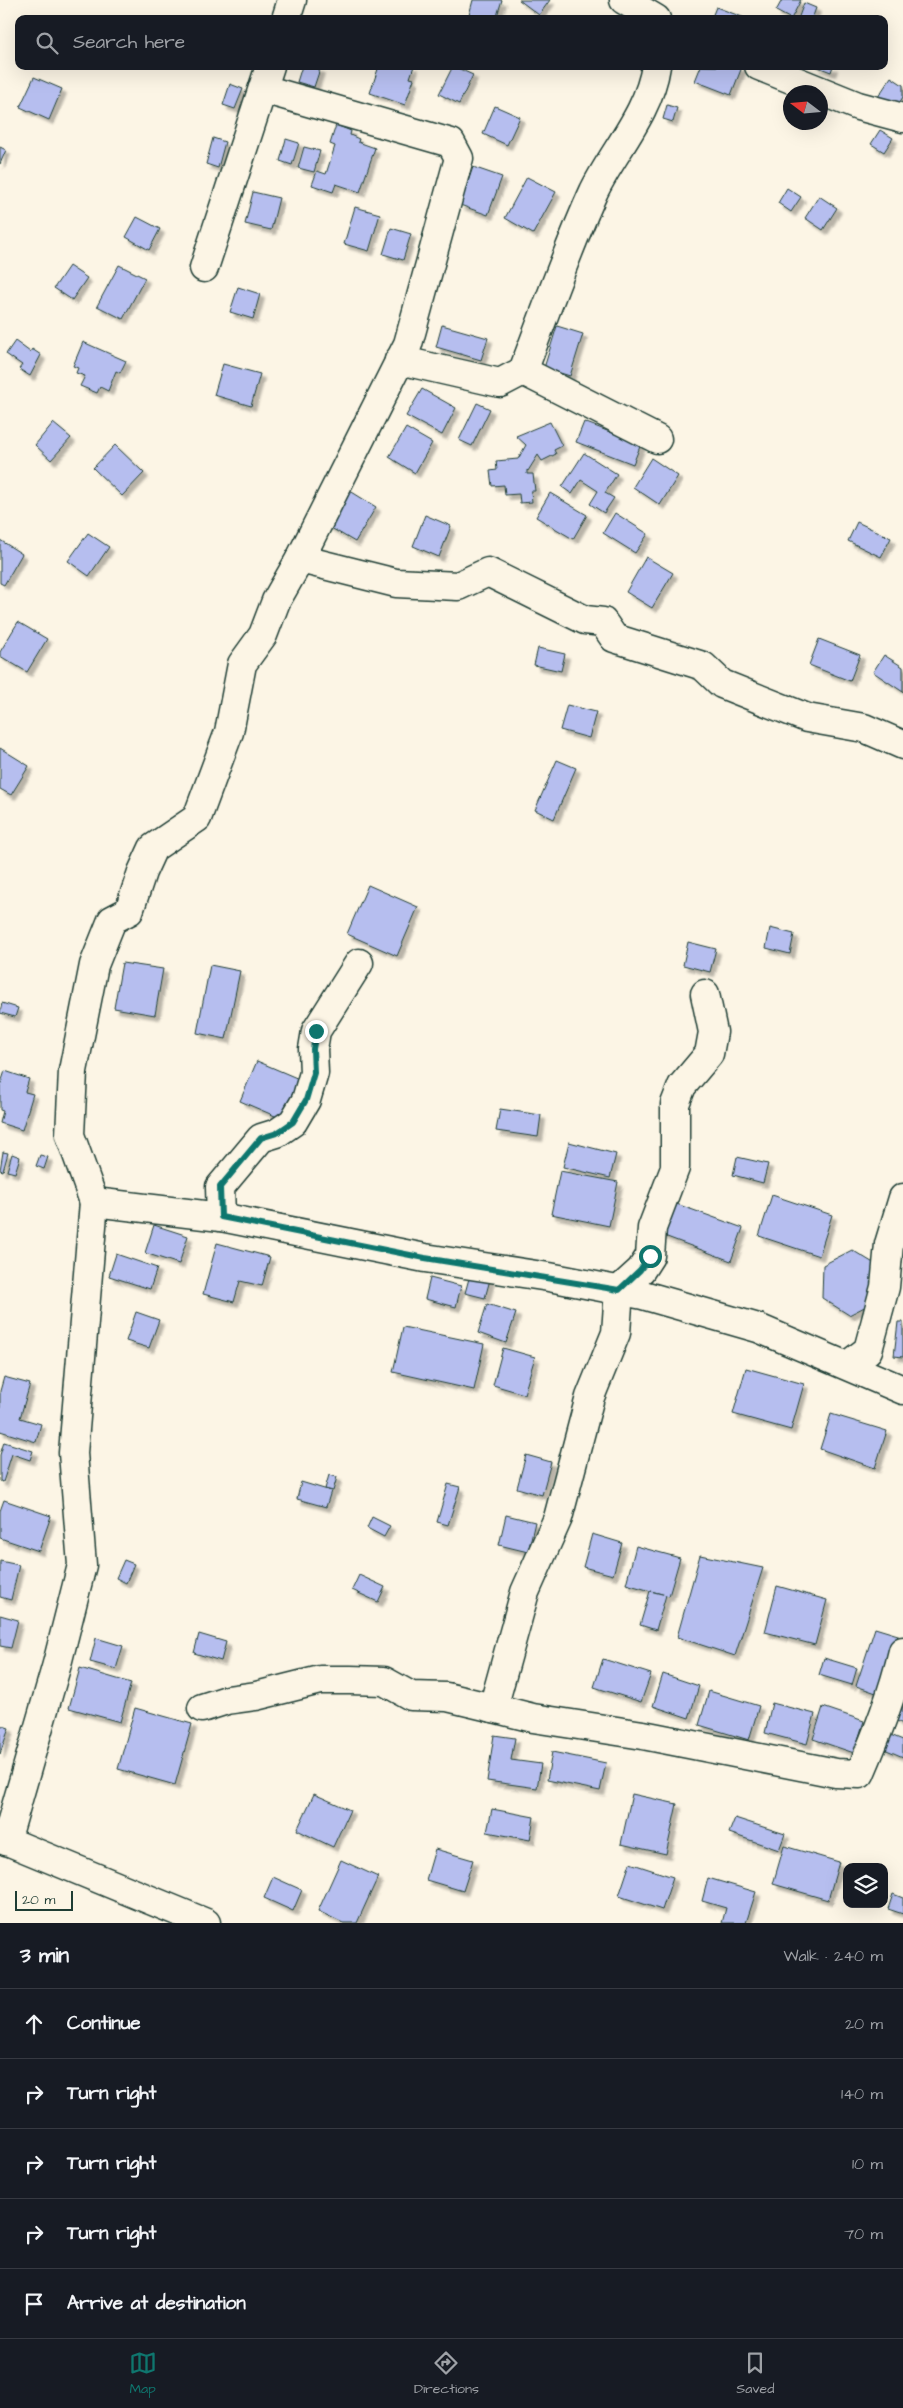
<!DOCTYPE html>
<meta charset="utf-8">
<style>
:root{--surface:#171b24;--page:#20242c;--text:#f1f3f6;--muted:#9ea1a6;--line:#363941;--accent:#0f766e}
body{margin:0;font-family:"Architects Daughter",sans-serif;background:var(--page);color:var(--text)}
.controls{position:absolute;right:15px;bottom:15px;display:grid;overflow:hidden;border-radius:10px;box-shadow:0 5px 20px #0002}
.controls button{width:45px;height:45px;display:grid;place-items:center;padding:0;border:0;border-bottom:1px solid var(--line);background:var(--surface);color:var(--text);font:25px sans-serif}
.compass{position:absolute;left:783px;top:85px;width:45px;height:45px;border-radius:50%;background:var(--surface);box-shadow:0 5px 20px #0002;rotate:286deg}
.scale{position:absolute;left:15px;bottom:12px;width:58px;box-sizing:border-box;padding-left:5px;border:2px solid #1f3d34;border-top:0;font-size:14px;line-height:18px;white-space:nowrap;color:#1f3d34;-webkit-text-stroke:4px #fcf5e5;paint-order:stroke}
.stop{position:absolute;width:15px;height:15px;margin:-11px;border:4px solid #0f766e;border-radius:50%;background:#fff}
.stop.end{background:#0f766e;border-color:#fff;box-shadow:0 1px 5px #0008}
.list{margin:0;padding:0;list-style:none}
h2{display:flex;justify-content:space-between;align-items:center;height:65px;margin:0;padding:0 20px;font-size:21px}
h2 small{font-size:16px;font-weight:400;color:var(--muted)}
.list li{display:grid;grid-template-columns:32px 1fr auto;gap:15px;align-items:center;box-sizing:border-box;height:70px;padding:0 20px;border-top:1px solid var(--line)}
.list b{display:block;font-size:19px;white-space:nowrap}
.list em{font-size:16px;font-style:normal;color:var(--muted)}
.icon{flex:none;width:28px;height:28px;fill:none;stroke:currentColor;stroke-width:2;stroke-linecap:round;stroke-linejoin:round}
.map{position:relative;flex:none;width:903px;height:1923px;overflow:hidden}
.search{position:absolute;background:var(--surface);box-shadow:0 5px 20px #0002;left:15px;right:15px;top:15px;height:55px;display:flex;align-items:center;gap:12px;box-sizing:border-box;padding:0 18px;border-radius:10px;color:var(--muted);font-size:19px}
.sheet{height:415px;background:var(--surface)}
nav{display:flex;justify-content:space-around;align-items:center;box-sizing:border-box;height:70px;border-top:1px solid var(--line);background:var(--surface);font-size:14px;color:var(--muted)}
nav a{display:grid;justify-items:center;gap:2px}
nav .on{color:var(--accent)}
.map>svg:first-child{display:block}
.building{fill:#b6beef;stroke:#1f3d34;filter:url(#shadow)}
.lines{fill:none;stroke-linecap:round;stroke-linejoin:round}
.minor-casing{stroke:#1f3d34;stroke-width:31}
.minor{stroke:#fcf5e5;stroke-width:28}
.route{stroke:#0f766e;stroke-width:6}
</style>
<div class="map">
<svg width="903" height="1923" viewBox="0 0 903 1923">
<defs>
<filter id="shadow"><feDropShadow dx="4.5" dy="4.5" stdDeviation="1" flood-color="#0004"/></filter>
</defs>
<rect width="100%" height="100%" fill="#fcf5e5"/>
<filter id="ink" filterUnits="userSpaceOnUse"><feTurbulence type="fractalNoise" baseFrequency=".02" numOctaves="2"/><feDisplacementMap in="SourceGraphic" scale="10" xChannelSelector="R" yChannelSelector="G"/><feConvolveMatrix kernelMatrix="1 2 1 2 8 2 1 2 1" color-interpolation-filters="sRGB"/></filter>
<g filter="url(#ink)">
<g class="building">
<polygon points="473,0 502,0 496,19 468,19"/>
<polygon points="519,0 550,0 539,15"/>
<polygon points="782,0 801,0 791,19 776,11"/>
<polygon points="804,3 816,8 812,19 798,19"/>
<polygon points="716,7 745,18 744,19 712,17"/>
<polygon points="302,66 320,69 314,87 297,82"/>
<polygon points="379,66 414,66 410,78 414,79 405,105 370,93"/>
<polygon points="453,66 473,75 459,104 439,94"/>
<polygon points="701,66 742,67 731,95 695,81"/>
<polygon points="815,66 833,66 831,72"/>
<polygon points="34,77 62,89 49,120 20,107"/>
<polygon points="891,77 903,85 903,97 894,111 876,100"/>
<polygon points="230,84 243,89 235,109 223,105"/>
<polygon points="667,105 677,108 673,122 663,119"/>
<polygon points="495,106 520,117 507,145 483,134"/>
<polygon points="336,125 351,131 350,135 359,139 358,142 375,148 360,192 336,184 333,192 312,185 317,171 326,174 335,146 330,144"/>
<polygon points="880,130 893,138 884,152 871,144"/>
<polygon points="213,138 225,142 218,168 206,164"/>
<polygon points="286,139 299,143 292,165 280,161"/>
<polygon points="0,147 6,150 0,164"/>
<polygon points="304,147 320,151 314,172 298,168"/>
<polygon points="473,167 502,177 488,215 460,205"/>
<polygon points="527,177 556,192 533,234 505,218"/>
<polygon points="787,188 801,197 791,212 778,203"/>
<polygon points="253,192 279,198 271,230 245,224"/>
<polygon points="819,196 837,208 823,230 805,218"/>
<polygon points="355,207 380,214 369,251 344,244"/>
<polygon points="137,217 160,229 149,250 126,237"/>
<polygon points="391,228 411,234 403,260 383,254"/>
<polygon points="119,265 145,278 123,319 97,306"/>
<polygon points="69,266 87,278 72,300 54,288"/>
<polygon points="238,287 260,294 253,319 230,312"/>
<polygon points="442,325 488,338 481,360 436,347"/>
<polygon points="557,326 583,334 570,376 544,368"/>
<polygon points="15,341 30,352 32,349 41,355 30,376 19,369 22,365 6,354"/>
<polygon points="83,342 126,361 120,373 116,371 108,391 100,387 97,393 80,386 85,376 76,373 78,368 73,366"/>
<polygon points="223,364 260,374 251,406 214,395"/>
<polygon points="422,389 456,408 442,435 406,416"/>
<polygon points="477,403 490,409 472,446 459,440"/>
<polygon points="550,422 562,446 554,450 556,454 542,461 538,455 528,471 527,470 527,474 533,474 535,491 531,491 532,502 520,503 519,494 505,495 504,485 492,486 490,471 497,470 496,461 518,459 526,445 516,436"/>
<polygon points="584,422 641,444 633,464 576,442"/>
<polygon points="53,423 71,438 51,460 35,445"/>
<polygon points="406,428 432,443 415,473 389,457"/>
<polygon points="115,445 144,473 122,496 93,468"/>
<polygon points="584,453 617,474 605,493 614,498 604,513 590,504 598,491 581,480 572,494 562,487"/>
<polygon points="651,458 678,476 660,505 633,487"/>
<polygon points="347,489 376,507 355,542 326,525"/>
<polygon points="550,493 587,515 573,539 536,517"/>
<polygon points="615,513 648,534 635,553 603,533"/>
<polygon points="425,515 451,526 439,557 413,546"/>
<polygon points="857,522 891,538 881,557 848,541"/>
<polygon points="88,533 109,547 89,576 68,561"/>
<polygon points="0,540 22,554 4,585 0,583"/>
<polygon points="646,557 673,573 652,608 626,592"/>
<polygon points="18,622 47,639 27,672 0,656 0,652"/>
<polygon points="819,639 860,655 850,681 809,665"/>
<polygon points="538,648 565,654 561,671 534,665"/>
<polygon points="884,655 903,667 903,692 873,672"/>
<polygon points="567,705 596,712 589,738 560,730"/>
<polygon points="0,748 29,766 11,795 0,789"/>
<polygon points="557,760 576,768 554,819 535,810"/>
<polygon points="368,885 418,907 397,956 347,934"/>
<polygon points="770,928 794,934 790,954 766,948"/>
<polygon points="688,942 716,949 710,972 683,965"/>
<polygon points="122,963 163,969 155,1015 114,1008"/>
<polygon points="210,965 240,971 226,1039 197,1033"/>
<polygon points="2,1003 18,1008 15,1017 0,1013"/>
<polygon points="257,1061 299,1079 282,1119 240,1101"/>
<polygon points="5,1071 29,1079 25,1092 33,1094 22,1130 0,1123 3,1111 0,1110 0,1086"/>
<polygon points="500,1109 541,1115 538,1137 496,1131"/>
<polygon points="569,1142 616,1154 610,1178 563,1167"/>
<polygon points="3,1152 8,1153 3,1171 0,1170"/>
<polygon points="12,1154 20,1157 15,1173 7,1171"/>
<polygon points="40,1155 48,1157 44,1169 36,1166"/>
<polygon points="737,1157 768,1164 763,1183 733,1175"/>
<polygon points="560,1171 618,1182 609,1226 551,1214"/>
<polygon points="772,1195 832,1215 819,1256 759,1236"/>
<polygon points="671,1202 743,1228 731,1261 659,1234"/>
<polygon points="154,1225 188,1236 179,1264 145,1253"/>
<polygon points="217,1243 270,1257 262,1286 240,1281 234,1302 203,1294"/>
<polygon points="852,1250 880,1267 878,1300 849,1315 822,1298 823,1265"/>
<polygon points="116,1254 157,1268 150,1289 109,1276"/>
<polygon points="471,1271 491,1276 485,1298 465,1293"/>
<polygon points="430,1278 461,1286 456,1307 425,1299"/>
<polygon points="487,1304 516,1313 506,1343 478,1333"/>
<polygon points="136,1312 159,1320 149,1348 126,1341"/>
<polygon points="898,1322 903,1322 903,1357 894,1356"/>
<polygon points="403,1327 484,1344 474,1390 393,1372"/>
<polygon points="503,1348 535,1357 524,1394 493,1385"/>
<polygon points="746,1368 804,1384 791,1430 733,1414"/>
<polygon points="4,1377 30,1384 20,1418 41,1424 36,1442 0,1431 0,1391"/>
<polygon points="831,1414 887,1431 875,1468 820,1449"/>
<polygon points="4,1442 33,1451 30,1460 12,1454 3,1482 0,1481 0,1455"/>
<polygon points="526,1455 551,1462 542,1495 517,1488"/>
<polygon points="329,1475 337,1477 333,1491 325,1489"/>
<polygon points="301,1482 331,1491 326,1507 297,1499"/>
<polygon points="448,1484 460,1487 448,1525 437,1522"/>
<polygon points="4,1500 51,1516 39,1551 0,1538 0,1511"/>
<polygon points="506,1515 535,1522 528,1552 499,1545"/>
<polygon points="372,1517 390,1526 384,1537 367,1528"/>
<polygon points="592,1534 622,1543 613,1575 583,1567"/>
<polygon points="636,1546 680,1558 669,1596 626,1584"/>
<polygon points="700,1555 763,1568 735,1656 677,1637"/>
<polygon points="124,1560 134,1564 126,1583 116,1578"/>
<polygon points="0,1561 19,1565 11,1600 0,1597"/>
<polygon points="359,1575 385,1587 378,1602 352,1590"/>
<polygon points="777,1586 827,1600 815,1645 765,1632"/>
<polygon points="650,1591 666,1595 656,1630 640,1625"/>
<polygon points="0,1615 18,1620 11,1648 0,1646"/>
<polygon points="875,1628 898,1635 879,1694 856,1686"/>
<polygon points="199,1634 226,1642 221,1661 194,1653"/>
<polygon points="96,1638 123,1646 116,1669 90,1662"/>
<polygon points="824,1658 857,1668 852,1685 819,1675"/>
<polygon points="603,1659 651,1674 641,1702 594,1687"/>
<polygon points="80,1668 131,1683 120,1722 69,1708"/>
<polygon points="663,1674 699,1686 689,1718 653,1706"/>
<polygon points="709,1691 759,1706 749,1740 699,1725"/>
<polygon points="903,1701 903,1724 895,1720"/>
<polygon points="772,1703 815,1714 807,1744 765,1733"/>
<polygon points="823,1707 864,1721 854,1753 813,1739"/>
<polygon points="135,1708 192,1724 175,1785 118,1769"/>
<polygon points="0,1725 9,1728 0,1754"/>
<polygon points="888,1734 903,1740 903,1757 882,1748"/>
<polygon points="494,1735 515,1738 511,1760 541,1764 537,1788 487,1781"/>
<polygon points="552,1752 606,1763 600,1791 547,1780"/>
<polygon points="314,1794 350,1810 333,1847 297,1830"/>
<polygon points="632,1794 677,1804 666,1854 621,1844"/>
<polygon points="492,1809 534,1817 530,1840 487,1832"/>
<polygon points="735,1818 785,1834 779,1850 729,1833"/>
<polygon points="784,1846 839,1862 828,1900 773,1884"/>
<polygon points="435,1849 473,1860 463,1891 426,1880"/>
<polygon points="341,1860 378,1877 357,1923 343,1923 318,1911"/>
<polygon points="630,1863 673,1877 662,1910 619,1896"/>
<polygon points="273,1877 302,1890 293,1911 264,1898"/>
<polygon points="708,1878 756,1892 746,1923 722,1923 726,1908 702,1901"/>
<polygon points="893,1894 903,1898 903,1914 888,1909"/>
</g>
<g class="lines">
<g class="minor-casing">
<g id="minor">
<polyline points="624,0 656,19"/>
<polyline points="286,19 292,0"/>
<polyline points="759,66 858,106 903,118"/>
<polyline points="263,89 451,143 459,158 408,344 300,559"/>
<polyline points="204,268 270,66"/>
<path d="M399,360L500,383L523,371C546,311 567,250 594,191C614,150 649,113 656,66"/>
<polyline points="523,371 657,439"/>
<path d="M705,994L713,1032L709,1054L682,1086L675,1104V1168L652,1228L650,1256L641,1270L619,1290L616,1333L590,1397L558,1518L525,1592L493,1708L533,1718L643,1735L836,1773L860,1774C877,1734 893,1694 903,1651"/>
<polyline points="94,1202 70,1135 73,1071 94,965 112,920 129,911 142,872 153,848 197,818 229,732 242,664 263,635 276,601 300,559 396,583 458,586 488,572 585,620 603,622 614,638 703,666 722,684 807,718 864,728 903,745"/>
<polyline points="221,1217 220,1187 261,1138 277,1133 293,1122 306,1100 314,1073 313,1049 316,1031 359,963"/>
<polyline points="848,1365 868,1350 885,1287 889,1244 903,1198"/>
<polyline points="202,1708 227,1700 256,1696 320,1680 350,1680 384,1681 411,1696 447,1697 493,1708"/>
<polyline points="0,1838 206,1923"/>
<polyline points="6,1841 57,1664 82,1565 73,1453 94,1202 221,1217 425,1258 549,1277 643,1295 758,1328 903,1390"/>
</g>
</g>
<use href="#minor" class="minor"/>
</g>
</g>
<g class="lines" filter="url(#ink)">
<polyline class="route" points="316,1031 313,1049 314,1073 306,1100 293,1122 277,1133 261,1138 220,1187 221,1217 425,1258 619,1290 640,1270 650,1256"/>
</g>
</svg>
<div class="controls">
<button><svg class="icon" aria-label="layers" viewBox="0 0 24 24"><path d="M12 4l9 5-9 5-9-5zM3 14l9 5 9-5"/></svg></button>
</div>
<svg class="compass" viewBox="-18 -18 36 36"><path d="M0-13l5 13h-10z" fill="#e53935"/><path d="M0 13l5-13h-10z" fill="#9ea1a6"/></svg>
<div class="scale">20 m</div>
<div class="stop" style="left:650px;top:1256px"></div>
<div class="stop end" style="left:316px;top:1031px"></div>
<div class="search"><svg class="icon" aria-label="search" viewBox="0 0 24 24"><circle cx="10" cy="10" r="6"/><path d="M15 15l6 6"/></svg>Search here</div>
</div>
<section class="sheet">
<h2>3 min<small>Walk · 240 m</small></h2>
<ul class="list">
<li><svg class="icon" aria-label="ahead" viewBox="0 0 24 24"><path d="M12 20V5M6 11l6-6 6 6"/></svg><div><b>Continue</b></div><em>20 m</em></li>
<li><svg class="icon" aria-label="right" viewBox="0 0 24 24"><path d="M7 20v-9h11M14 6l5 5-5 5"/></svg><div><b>Turn right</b></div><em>140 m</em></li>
<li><svg class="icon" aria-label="right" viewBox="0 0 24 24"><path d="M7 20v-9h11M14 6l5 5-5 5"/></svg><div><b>Turn right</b></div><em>10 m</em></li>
<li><svg class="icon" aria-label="right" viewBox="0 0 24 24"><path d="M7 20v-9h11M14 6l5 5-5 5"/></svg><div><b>Turn right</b></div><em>70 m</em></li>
<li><svg class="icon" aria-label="arrive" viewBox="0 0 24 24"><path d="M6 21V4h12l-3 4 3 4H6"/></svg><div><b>Arrive at destination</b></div></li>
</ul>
</section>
<nav>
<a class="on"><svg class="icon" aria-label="map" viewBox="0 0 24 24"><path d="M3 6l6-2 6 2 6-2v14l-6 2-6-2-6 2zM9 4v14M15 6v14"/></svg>Map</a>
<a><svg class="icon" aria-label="directions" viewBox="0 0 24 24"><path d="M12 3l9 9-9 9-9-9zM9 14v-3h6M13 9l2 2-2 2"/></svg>Directions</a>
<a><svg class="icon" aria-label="saved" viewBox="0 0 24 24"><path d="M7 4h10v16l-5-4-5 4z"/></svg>Saved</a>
</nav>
